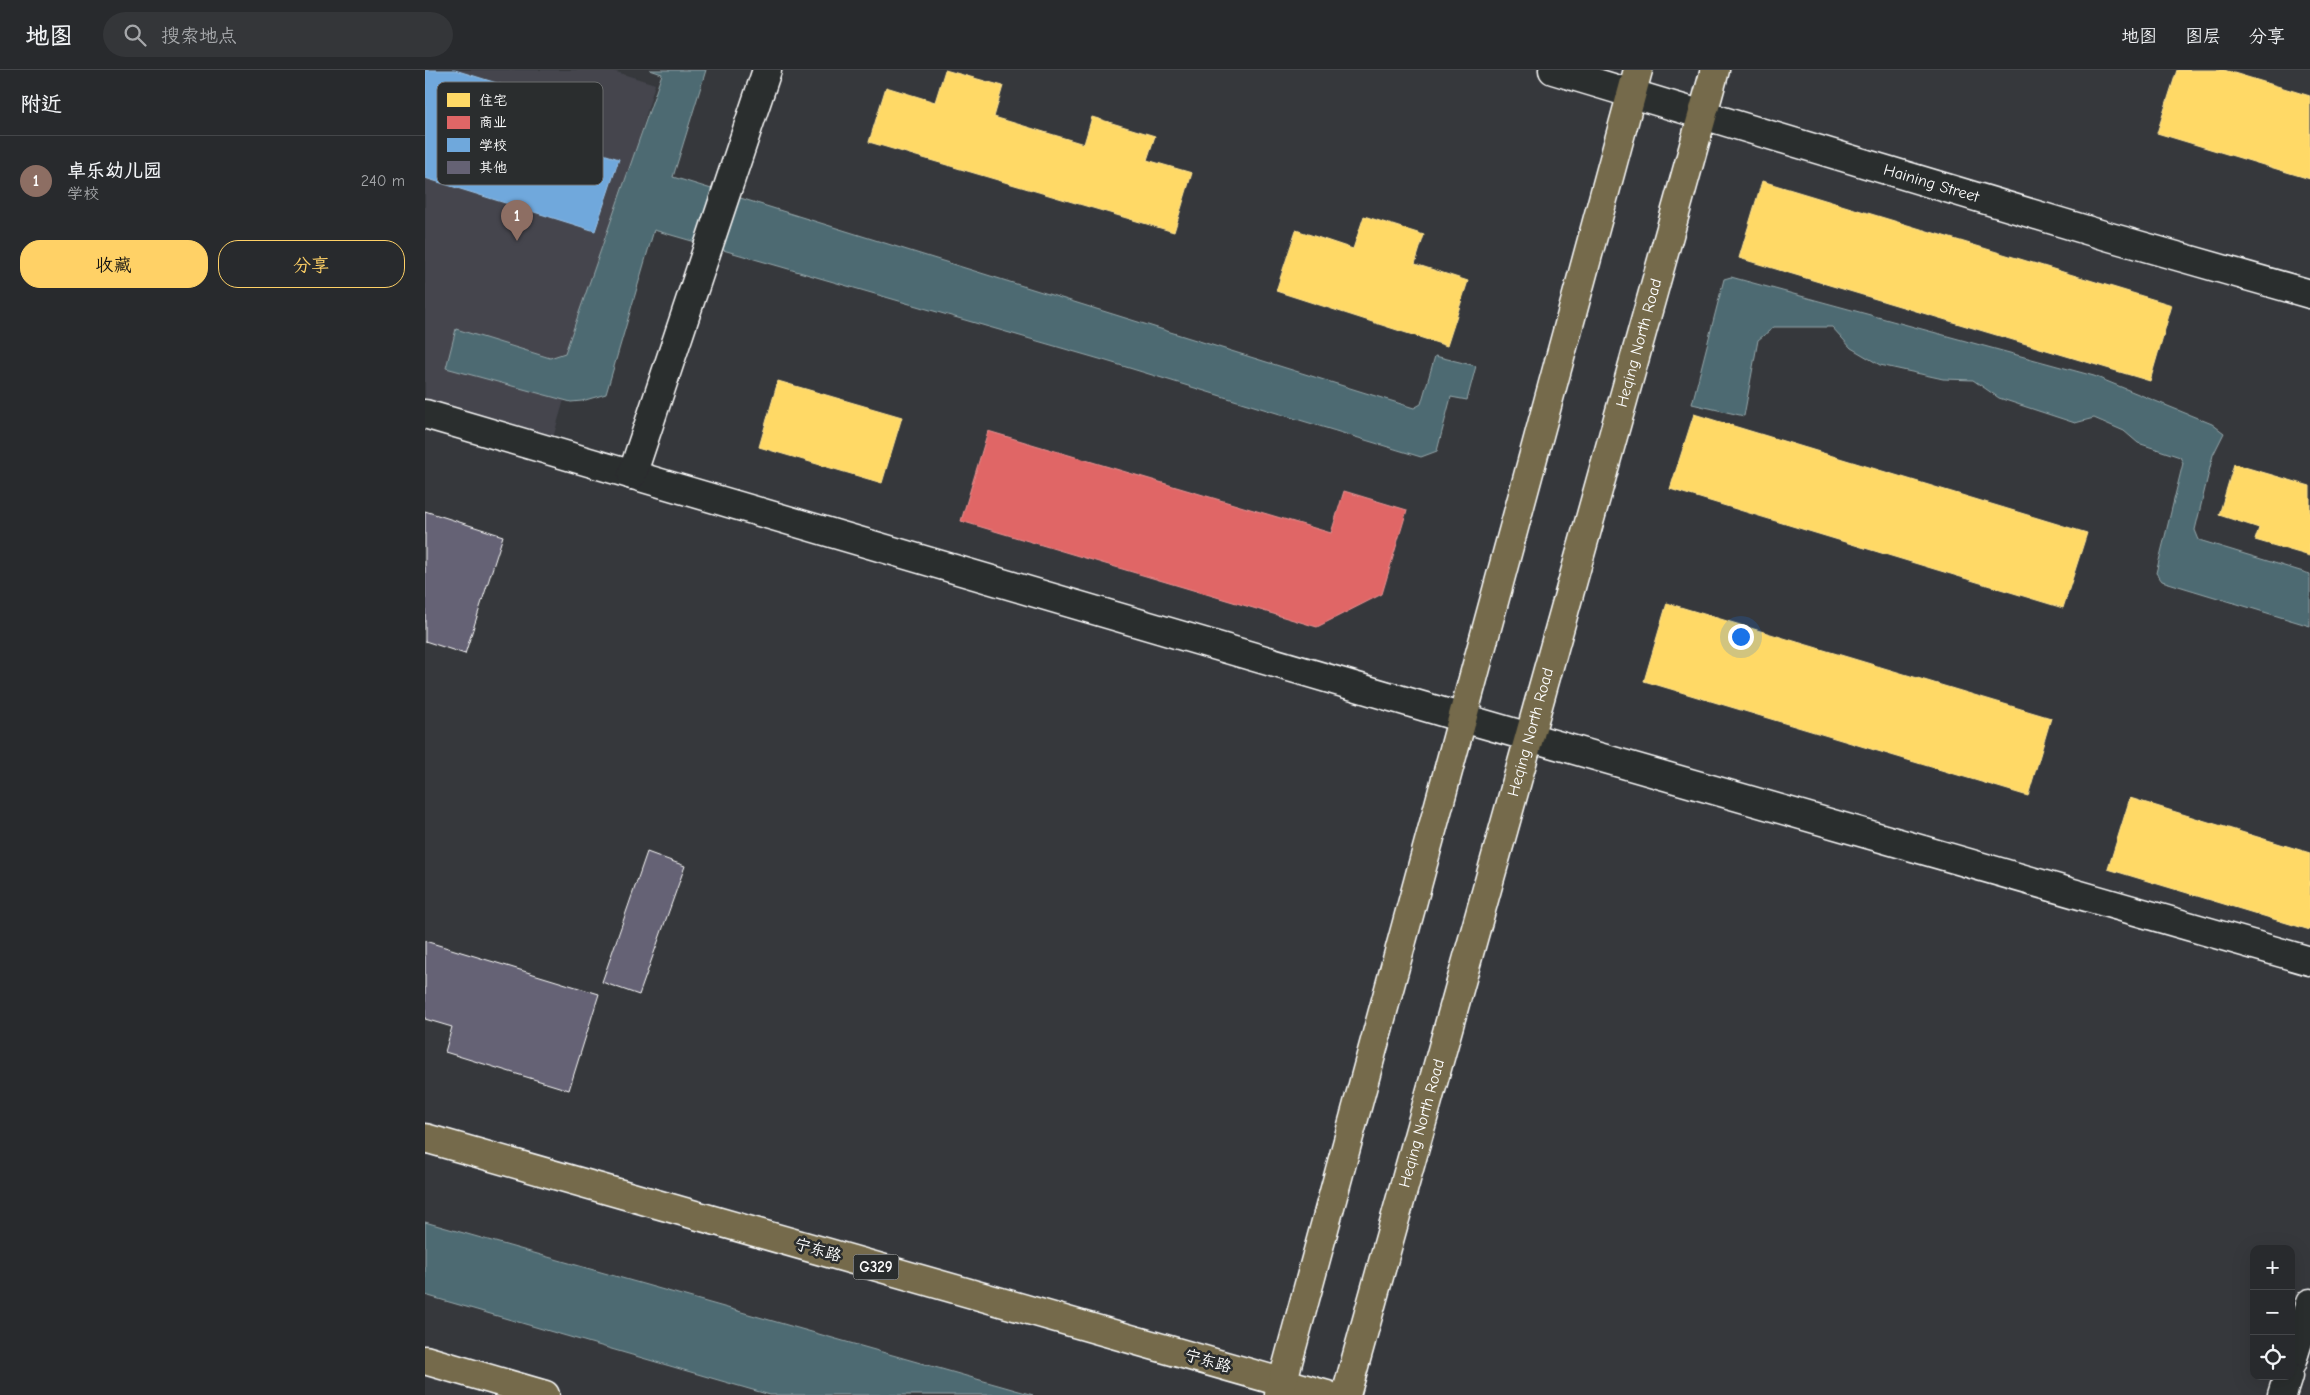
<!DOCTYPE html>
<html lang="zh">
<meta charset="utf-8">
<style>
:root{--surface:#282a2d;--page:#343639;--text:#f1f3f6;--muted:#a5a7aa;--line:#444649;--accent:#ffd166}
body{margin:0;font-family:"Comic Neue","LXGW WenKai TC",sans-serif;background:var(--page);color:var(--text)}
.controls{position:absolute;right:15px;bottom:15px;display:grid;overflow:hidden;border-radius:10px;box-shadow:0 5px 20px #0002}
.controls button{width:45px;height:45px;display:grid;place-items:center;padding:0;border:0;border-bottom:1px solid var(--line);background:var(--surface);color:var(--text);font:25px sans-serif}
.you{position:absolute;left:1315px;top:566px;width:18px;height:18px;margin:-12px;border:4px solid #fff;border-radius:50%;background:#1a73e8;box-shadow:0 0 0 8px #1a73e833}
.badge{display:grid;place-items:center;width:32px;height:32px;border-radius:50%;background:var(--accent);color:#fff;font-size:16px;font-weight:700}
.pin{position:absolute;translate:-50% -41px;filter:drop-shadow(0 1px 2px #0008)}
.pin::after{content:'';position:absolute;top:26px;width:18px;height:15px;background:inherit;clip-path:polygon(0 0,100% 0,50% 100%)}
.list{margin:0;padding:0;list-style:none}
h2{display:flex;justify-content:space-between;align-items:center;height:65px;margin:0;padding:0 20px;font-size:21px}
h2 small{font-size:16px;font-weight:400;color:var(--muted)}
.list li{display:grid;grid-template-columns:32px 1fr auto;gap:15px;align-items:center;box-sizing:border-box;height:90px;padding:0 20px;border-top:1px solid var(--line)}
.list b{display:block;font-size:19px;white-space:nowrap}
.list p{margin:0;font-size:16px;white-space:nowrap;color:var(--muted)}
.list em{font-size:16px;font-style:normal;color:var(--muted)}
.actions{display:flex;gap:10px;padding:15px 20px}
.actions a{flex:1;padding:11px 0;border:1px solid var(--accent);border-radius:20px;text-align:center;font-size:18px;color:var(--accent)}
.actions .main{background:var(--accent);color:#111}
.icon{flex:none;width:28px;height:28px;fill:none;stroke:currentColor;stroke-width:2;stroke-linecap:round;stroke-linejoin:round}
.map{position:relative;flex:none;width:1885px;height:1325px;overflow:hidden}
header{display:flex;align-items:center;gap:30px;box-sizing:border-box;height:70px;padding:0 25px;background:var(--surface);border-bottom:1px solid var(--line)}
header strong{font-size:24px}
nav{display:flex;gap:28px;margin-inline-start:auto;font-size:18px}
.search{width:350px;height:45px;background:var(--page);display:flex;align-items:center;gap:12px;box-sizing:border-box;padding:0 18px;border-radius:28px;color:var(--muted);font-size:19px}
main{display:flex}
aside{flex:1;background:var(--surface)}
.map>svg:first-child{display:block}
.built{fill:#44454d}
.water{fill:#4e6b72;stroke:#95a6aa}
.homes{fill:#ffd966;stroke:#ffe494}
.shops{fill:#e06666;stroke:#e99494}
.schools{fill:#6fa8dc;stroke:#9ac2e6}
.building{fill:#656274;stroke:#fff}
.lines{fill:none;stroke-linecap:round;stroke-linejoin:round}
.minor-casing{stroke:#fff;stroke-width:31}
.major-casing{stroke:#fff;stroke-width:31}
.minor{stroke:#2a2d2e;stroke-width:28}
.major{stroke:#746b4b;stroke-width:28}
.labels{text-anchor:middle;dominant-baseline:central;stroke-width:5;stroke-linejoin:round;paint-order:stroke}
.shield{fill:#2a2d2e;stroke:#bfc0c0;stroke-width:1}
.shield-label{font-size:15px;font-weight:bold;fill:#fff}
.street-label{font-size:16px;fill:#fff;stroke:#2a2d2e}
.key{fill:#2a2d2e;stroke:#6a6c6d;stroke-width:1}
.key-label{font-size:14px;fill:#fff}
</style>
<header>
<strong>地图</strong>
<div class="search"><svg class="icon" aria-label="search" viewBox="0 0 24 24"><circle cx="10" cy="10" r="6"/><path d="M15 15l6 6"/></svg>搜索地点</div>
<nav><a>地图</a><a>图层</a><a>分享</a></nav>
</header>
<main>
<aside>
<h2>附近<small></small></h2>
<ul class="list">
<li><span class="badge" style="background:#8d6e63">1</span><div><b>卓乐幼儿园</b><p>学校</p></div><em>240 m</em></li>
</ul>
<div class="actions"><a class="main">收藏</a><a>分享</a></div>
</aside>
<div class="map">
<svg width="1885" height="1325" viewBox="0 0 1885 1325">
<rect width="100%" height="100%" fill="#36383c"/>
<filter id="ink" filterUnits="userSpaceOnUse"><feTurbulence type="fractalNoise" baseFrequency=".02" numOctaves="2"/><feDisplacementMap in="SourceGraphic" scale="10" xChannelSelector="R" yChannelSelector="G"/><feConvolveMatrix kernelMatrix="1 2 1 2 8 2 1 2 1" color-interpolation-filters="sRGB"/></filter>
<g filter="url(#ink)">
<polygon class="built" points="0,0 185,0 230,14 128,368 0,329"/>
<g class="water">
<polygon points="225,0 281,0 248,107 989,338 996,334 1010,286 1051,296 1042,330 1026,327 1012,381 996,387 678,290 229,160 181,324 157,331 146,332 21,298 31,259 125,288 140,283 237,4"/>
<polygon points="1306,207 1669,306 1787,354 1799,363 1788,385 1770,460 1774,470 1885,504 1885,556 1737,511 1731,503 1758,393 1755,387 1713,373 1699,361 1669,348 1650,353 1574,328 1548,310 1518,309 1455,295 1426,278 1407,257 1349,257 1333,270 1319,346 1267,334 1299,209"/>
<polygon points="0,1152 608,1325 345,1325 0,1225"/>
</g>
<g class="homes">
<polygon points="520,0 578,16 569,47 659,74 667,47 730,66 722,90 767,103 749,162 444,72 461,17 510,32"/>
<polygon points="1752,0 1799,0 1885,26 1885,109 1732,63"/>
<polygon points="1337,111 1747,235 1725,311 1314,188"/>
<polygon points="939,146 999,165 990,194 1043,211 1022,276 851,221 871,160 928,179"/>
<polygon points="353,311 477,347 457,413 334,377"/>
<polygon points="1269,344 1662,463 1638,538 1245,419"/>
<polygon points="569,377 693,413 673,480 550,444"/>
<polygon points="1809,394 1885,416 1885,486 1830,470 1834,458 1794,445"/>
<polygon points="787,444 910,480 891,546 767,510"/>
<polygon points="1242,533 1626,648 1603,726 1219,611"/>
<polygon points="1705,728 1885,783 1885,860 1683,799"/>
</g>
<polygon class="shops" points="563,361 906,463 919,421 982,440 957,524 892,557 536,451"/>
<polygon class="schools" points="0,0 30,0 123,29 112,63 194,89 170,161 0,108"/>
<g class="building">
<polygon points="0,441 78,466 40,584 0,571"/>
<polygon points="222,782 260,796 214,925 177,912"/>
<polygon points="0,871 174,924 144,1020 20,982 27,957 0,949"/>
</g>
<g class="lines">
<g class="minor-casing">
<g id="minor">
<path id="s1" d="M1128,0L1685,167L1885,224"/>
<polyline points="0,344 1038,648 1885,891"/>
<polyline points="207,405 342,0"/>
<polyline points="1866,1294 1885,1233"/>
<polyline points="1857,1325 1863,1306"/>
</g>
</g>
<g class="major-casing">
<g id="major">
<polyline points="0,1068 902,1325"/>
<polyline points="0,1290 120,1325"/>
<polyline points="854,1325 1213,0"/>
<path id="s2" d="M921,1325L1290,0"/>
</g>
</g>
<use href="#minor" class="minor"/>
<use href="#major" class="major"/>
</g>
</g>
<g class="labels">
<rect class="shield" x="428.5" y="1184.5" width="45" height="25" rx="4"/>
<g class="shield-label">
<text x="451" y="1197">G329</text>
</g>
<g class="street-label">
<text stroke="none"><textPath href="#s1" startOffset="395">Haining Street</textPath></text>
<text stroke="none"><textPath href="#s2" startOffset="1092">Heqing North Road</textPath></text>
<text stroke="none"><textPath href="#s2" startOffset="688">Heqing North Road</textPath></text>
<text stroke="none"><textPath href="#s2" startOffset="282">Heqing North Road</textPath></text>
<text transform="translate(393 1180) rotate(16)">宁东路</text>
<text transform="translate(783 1291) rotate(16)">宁东路</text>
</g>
</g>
<rect x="12" y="12" width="166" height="103" rx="8" class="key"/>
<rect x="22" y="23" width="23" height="14" fill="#ffd966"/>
<rect x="22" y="46" width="23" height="13" fill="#e06666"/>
<rect x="22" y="68" width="23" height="14" fill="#6fa8dc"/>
<rect x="22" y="91" width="23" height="13" fill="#656274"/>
<g class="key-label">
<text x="54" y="35">住宅</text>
<text x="54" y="57">商业</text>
<text x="54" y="80">学校</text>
<text x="54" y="102">其他</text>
</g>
</svg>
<div class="controls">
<button>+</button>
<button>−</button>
<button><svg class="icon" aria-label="locate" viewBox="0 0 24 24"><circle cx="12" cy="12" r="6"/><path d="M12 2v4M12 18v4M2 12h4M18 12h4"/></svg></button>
</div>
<div class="you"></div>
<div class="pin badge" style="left:92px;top:171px;background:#8d6e63">1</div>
</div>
</main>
